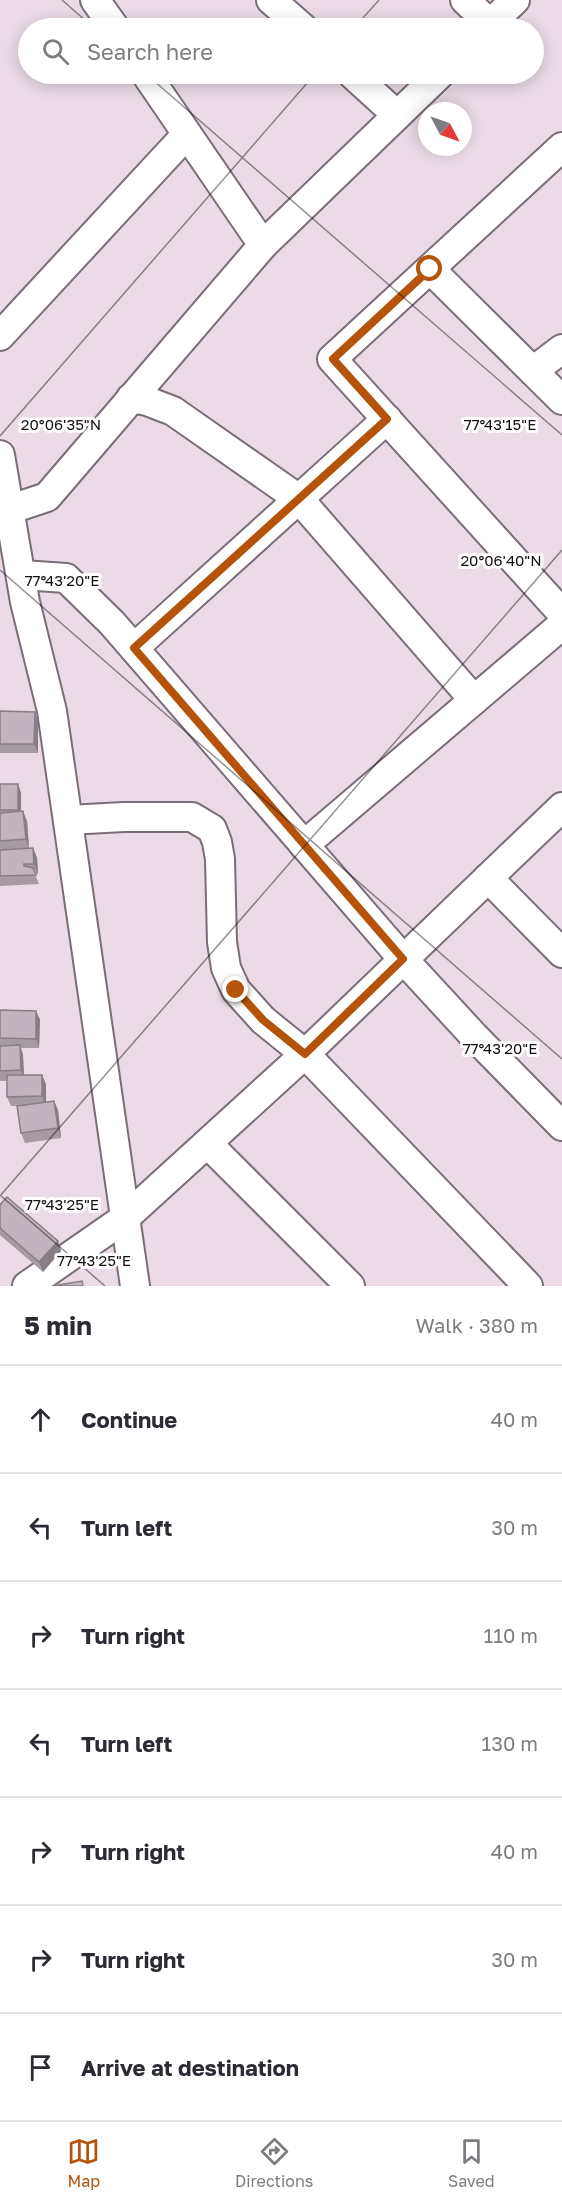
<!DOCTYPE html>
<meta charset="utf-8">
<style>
:root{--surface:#fff;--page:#f2f2f3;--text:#2b2b33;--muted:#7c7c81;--line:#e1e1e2;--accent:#b45309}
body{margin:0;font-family:"Golos Text",sans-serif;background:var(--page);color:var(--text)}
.compass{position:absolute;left:418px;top:102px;width:54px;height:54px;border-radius:50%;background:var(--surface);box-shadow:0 3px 15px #0003;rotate:131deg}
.stop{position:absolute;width:18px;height:18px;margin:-14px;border:4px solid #b45309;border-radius:50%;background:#fff}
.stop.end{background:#b45309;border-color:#fff;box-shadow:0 2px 6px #0008}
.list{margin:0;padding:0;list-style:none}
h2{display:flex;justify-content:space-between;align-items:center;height:78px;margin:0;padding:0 24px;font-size:26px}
h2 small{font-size:20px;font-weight:400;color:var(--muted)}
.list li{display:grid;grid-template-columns:39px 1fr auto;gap:18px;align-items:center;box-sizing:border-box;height:108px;padding:0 24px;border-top:2px solid var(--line)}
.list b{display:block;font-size:22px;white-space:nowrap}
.list em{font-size:20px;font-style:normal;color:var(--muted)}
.icon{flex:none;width:33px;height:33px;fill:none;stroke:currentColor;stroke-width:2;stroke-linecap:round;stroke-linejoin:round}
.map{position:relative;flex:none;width:562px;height:1286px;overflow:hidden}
.search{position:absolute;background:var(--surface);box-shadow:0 3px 15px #0003;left:18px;right:18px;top:18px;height:66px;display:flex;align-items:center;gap:15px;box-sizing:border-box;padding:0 21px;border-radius:33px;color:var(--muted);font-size:22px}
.sheet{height:834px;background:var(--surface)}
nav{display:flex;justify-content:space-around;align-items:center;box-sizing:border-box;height:84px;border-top:2px solid var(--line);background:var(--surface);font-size:16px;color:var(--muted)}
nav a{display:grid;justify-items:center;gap:3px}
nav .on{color:var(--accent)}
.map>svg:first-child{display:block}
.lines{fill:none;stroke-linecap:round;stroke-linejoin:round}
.minor-casing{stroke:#7a6d77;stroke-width:32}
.minor{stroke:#fff;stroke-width:28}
.wall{fill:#a69ba3}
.shaded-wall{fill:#877e85}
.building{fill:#c1b4be;stroke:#877e85;stroke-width:1.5}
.route{stroke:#b45309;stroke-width:8}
.ticks{fill:none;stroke:#140f13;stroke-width:1.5;stroke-opacity:0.45}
.ticks-label{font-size:15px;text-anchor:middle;fill:#140f13;stroke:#fff;stroke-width:6;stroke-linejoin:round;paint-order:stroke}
</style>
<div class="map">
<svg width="562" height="1286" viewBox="0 0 562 1286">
<rect width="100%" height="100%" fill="#eadbe6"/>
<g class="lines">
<g class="minor-casing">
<g id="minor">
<polyline points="95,0 115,28"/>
<polyline points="271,0 303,28"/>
<polyline points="465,0 490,24"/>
<polyline points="486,28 515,0"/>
<polyline points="146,74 263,245"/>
<polyline points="352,74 397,115"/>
<polyline points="562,147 332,359 562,613"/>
<polyline points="430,269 562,400"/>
<polyline points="0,336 187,134"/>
<polyline points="533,371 562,349"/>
<polyline points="131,398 147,401 173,411 299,499 474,700"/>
<polyline points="0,455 25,602 52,711 135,1286"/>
<polyline points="8,510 47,497 263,245 440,74"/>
<polyline points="22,575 66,578 112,623 403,959 474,1036 562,1126"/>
<polyline points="134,648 387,419"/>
<polyline points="68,820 124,817 192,817 212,829 217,842 220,859 222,942 226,968 236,990 263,1020 305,1054 528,1286"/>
<polyline points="304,845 562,625"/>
<polyline points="488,878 562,953"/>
<polyline points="208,1144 350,1286"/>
<polyline points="27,1286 125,1218 305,1054 562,807"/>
</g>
</g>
<use href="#minor" class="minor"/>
</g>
<g class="wall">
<polygon points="0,711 35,712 38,721 38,753 0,753"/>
<polygon points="0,784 18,784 21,793 21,811 27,821 29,848 33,848 37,858 38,874 35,874 39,884 0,886"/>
<polygon points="0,1010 36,1011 40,1020 39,1048 21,1048 23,1055 24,1075 46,1084 46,1102 58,1110 61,1138 25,1143 21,1133 17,1106 11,1106 7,1097 7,1081 0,1081"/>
<polygon points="0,1205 58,1241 61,1251 43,1272 0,1235"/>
</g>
<g class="shaded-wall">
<polygon points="35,712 38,721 38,753 34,744"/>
<polygon points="18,784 21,793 21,819 18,810"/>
<polygon points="23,811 27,821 29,848 26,839"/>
<polygon points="33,848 37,858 38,874 34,864"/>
<polygon points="36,1011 40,1020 39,1048 36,1039"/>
<polygon points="20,1045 23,1055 24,1080 21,1070"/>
<polygon points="42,1075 46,1084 46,1106 42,1096"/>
<polygon points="54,1101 58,1110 61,1138 58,1128"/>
<polygon points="58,1241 61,1251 43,1272 39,1262"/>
</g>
<g class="building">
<polygon points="0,711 35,712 34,744 0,744"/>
<rect x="0" y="784" width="18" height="26"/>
<polygon points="23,811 26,839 0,841 0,813"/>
<polygon points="33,848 34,864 24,864 24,866 33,868 36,875 0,876 0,850"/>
<polygon points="0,1010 36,1011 36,1039 0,1038"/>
<polygon points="20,1045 21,1070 0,1071 0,1046"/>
<polygon points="7,1075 42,1075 42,1096 7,1097"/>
<polygon points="54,1101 58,1128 21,1133 17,1106"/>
<polygon points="7,1197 58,1241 39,1262 0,1228 0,1205"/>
<polygon points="82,1281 83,1286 52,1286"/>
</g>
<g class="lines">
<polyline class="route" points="236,990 263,1020 305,1054 403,959 134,648 387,419 333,359 430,269"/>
</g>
<path class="ticks" d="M62,0L94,28M354,28L379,0M146,74L562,435M0,436L315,74M0,570L562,1059M0,1195L105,1286M0,1196L562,550"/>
<g class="ticks-label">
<text x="61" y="430">20°06'35"N</text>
<text x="500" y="430">77°43'15"E</text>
<text x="501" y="566">20°06'40"N</text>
<text x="62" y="586">77°43'20"E</text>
<text x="500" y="1054">77°43'20"E</text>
<text x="62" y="1210">77°43'25"E</text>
<text x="94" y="1266">77°43'25"E</text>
</g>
</svg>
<svg class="compass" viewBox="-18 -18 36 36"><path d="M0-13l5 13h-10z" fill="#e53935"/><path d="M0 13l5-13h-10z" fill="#7c7c81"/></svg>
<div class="stop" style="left:430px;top:269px"></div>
<div class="stop end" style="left:236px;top:990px"></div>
<div class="search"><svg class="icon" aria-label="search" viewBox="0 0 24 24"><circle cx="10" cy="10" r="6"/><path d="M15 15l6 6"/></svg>Search here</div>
</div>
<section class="sheet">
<h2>5 min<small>Walk · 380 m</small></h2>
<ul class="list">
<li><svg class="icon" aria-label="ahead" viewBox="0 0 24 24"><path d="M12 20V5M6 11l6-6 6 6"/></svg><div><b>Continue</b></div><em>40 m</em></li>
<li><svg class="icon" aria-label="left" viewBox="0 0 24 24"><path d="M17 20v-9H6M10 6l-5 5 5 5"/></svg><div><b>Turn left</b></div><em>30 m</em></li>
<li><svg class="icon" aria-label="right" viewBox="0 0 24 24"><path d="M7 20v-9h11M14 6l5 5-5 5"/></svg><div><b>Turn right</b></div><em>110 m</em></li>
<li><svg class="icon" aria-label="left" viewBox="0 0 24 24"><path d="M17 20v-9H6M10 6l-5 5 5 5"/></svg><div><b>Turn left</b></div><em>130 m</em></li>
<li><svg class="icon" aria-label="right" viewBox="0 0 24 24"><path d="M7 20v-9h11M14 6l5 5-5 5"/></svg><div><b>Turn right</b></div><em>40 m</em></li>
<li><svg class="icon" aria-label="right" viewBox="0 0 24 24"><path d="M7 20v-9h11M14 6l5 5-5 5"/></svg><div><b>Turn right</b></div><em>30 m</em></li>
<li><svg class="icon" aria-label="arrive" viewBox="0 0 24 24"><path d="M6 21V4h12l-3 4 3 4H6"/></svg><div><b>Arrive at destination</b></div></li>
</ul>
</section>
<nav>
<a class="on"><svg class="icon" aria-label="map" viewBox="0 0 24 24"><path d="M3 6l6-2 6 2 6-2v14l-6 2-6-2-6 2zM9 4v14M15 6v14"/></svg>Map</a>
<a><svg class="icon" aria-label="directions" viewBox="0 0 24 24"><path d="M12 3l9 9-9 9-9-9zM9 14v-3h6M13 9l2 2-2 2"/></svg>Directions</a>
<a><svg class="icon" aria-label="saved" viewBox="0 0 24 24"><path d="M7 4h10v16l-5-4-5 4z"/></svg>Saved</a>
</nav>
